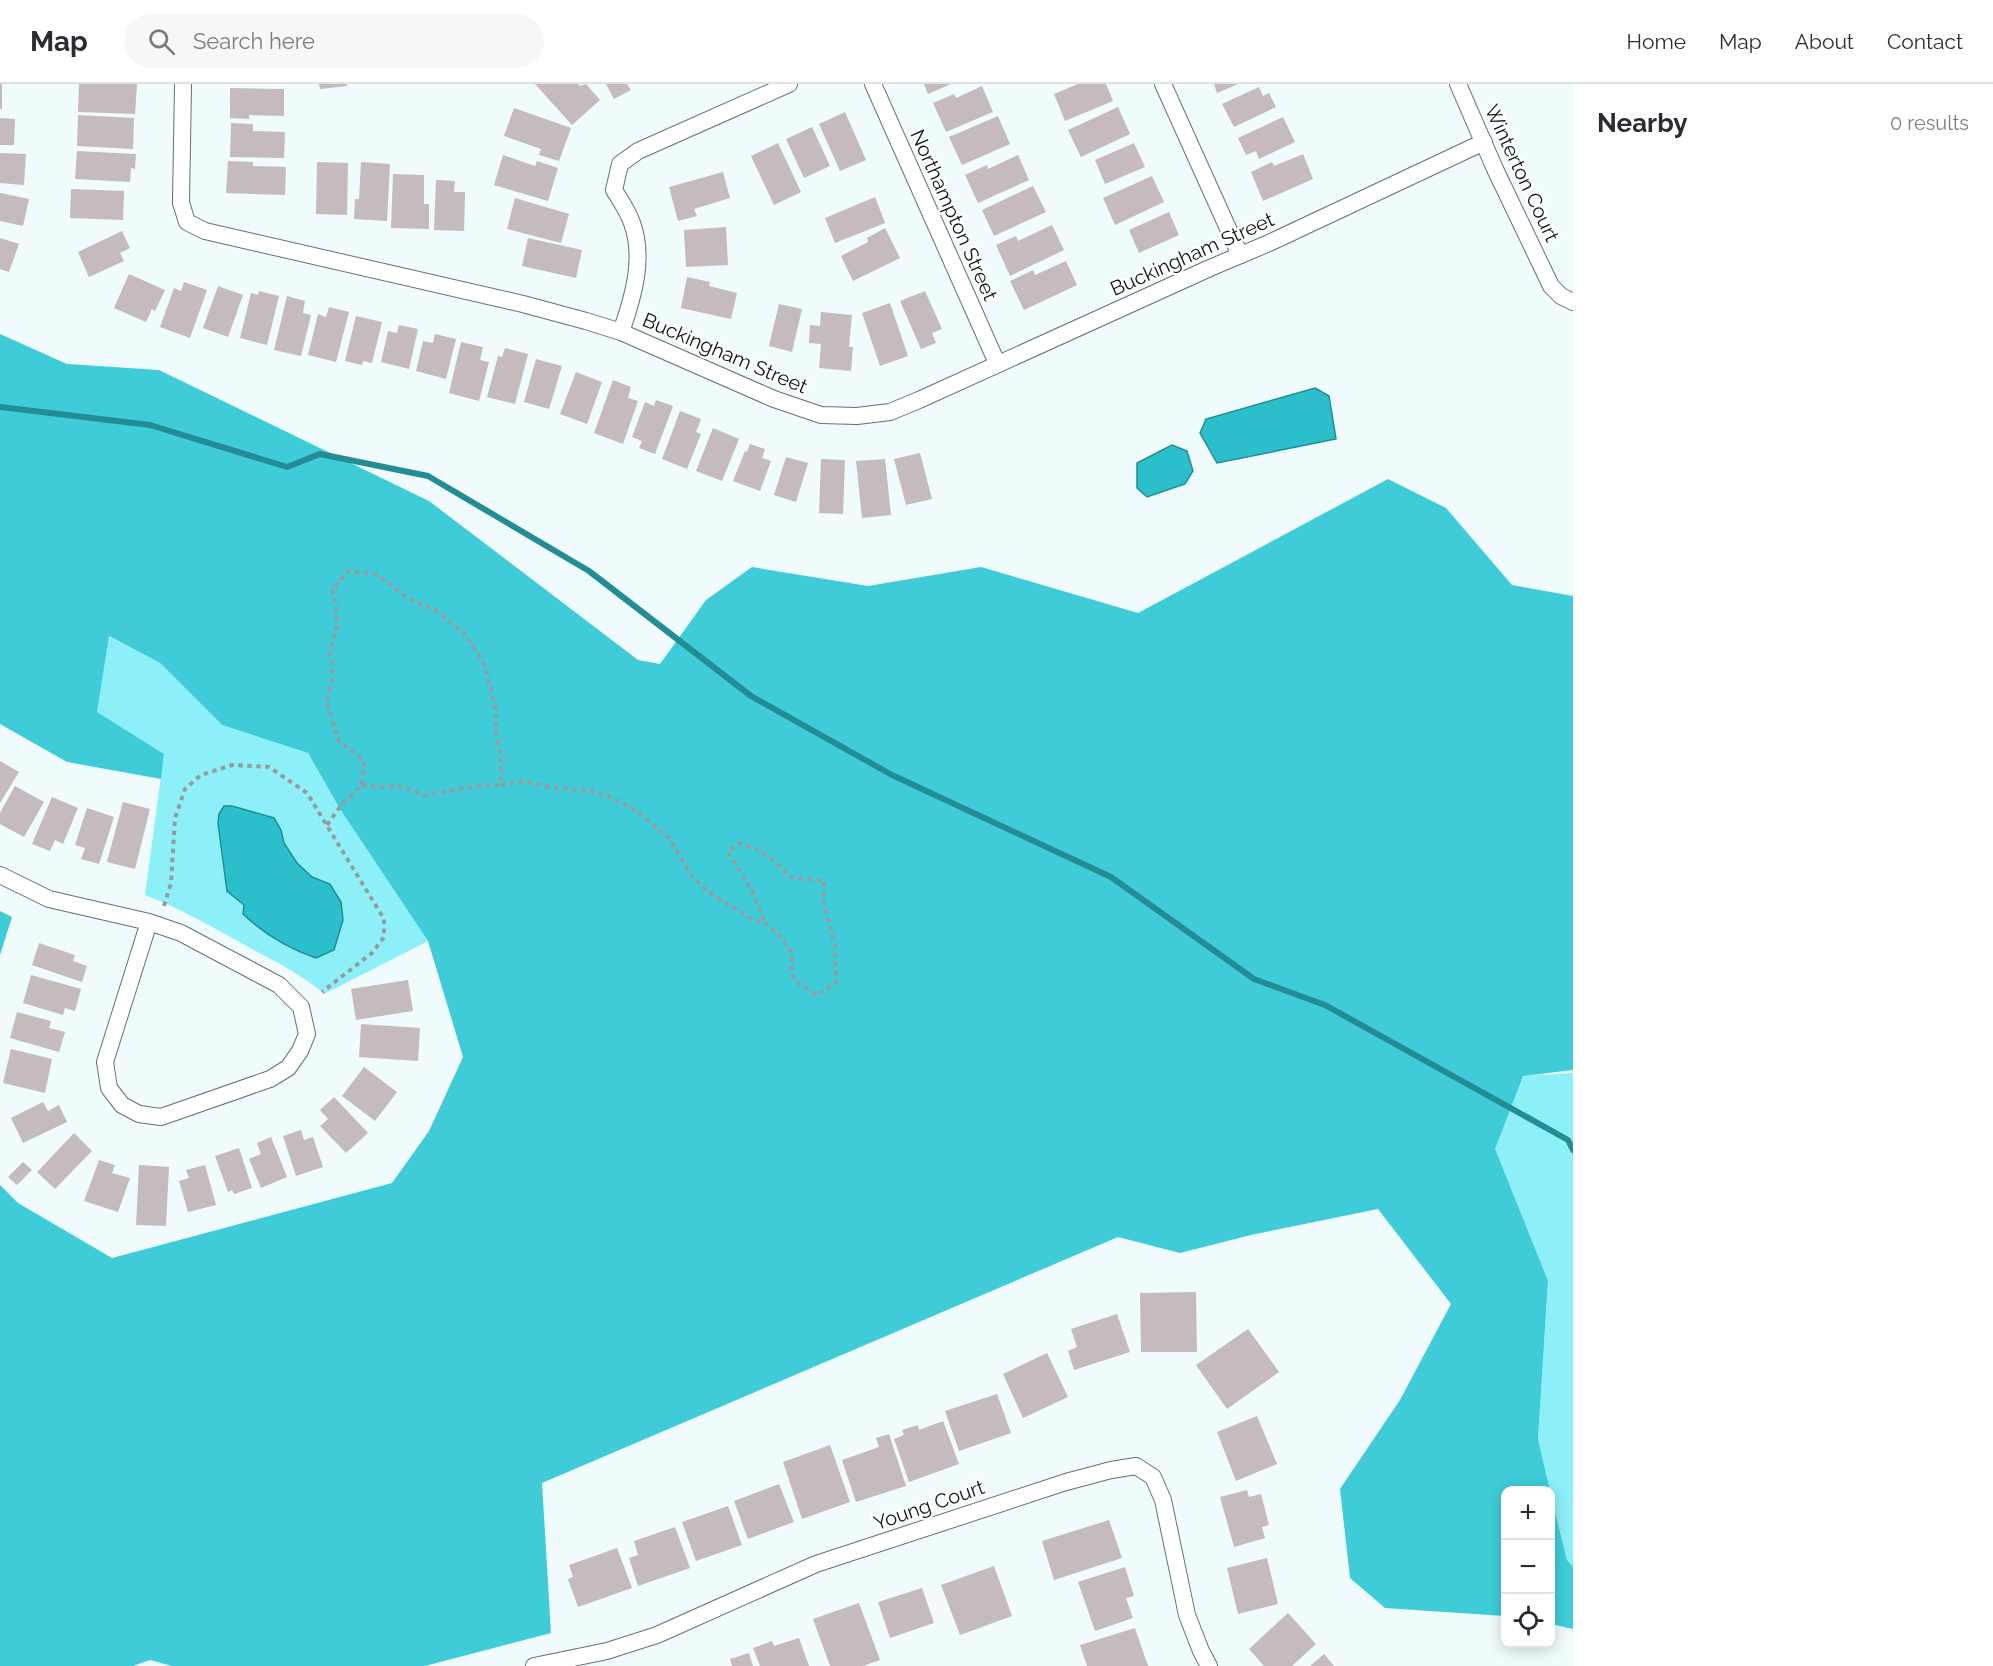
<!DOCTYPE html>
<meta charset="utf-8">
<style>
:root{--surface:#fff;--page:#f7f7f7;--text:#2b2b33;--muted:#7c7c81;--line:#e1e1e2}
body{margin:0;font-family:Raleway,sans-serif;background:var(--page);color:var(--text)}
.controls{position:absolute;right:18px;bottom:18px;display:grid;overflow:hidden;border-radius:12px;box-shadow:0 3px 15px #0003}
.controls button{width:54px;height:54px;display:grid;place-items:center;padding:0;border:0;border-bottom:2px solid var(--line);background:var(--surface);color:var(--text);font:30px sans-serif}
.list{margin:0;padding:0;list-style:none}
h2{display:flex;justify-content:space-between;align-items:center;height:78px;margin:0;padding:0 24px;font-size:26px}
h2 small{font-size:20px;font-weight:400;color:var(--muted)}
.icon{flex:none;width:33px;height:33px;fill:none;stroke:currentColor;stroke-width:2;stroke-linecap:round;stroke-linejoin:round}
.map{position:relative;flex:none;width:1573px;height:1582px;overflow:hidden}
header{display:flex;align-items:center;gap:36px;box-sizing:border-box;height:84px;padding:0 30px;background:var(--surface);border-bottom:2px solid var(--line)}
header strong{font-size:28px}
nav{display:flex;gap:33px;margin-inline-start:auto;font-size:21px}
.search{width:420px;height:54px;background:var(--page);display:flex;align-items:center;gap:15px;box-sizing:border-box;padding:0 21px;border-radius:33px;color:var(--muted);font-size:22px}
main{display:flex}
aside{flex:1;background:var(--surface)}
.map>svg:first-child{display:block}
.green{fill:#8deff8;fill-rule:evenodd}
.forest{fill:#3fccd8}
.water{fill:#2bbfcb;stroke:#238c94;stroke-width:1.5}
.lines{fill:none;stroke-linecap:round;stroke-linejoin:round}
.stream{stroke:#238c94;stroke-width:6}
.building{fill:#c5babd}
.street-casing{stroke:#667071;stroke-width:18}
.path{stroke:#949d9e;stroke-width:4;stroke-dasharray:4.5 4.5;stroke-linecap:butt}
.street{stroke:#fff;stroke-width:16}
.labels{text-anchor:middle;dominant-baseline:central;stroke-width:4.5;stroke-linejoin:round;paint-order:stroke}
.street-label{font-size:20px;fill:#101515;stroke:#fff}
</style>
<header>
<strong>Map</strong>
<div class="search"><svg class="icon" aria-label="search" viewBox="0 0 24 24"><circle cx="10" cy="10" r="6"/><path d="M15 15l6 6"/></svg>Search here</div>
<nav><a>Home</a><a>Map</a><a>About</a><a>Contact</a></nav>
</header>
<main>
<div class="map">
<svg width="1573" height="1582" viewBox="0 0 1573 1582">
<rect width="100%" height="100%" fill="#effbfd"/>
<g class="green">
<path d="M108,552L160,579L222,641L308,669L340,725L428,857L324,910C301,889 272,876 245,861C212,843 180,824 145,811L164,670L96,628ZM225,722H232L274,734L281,746L284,759L297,779L312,793L330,800L341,818L343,835L334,866L243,831L244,821Z"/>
<polygon points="1573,989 1573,1483 1567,1476 1538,1355 1548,1197 1483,1056 1523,992"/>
</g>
<g class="forest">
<polygon points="0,250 67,280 159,286 429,417 638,576 660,580 706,516 752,483 868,502 981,483 1138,529 1388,395 1446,424 1512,501 1573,512 1573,986 1523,992 1495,1065 1548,1197 1538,1355 1550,1406 1506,1406 1505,1532 1385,1524 1350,1494 1340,1405 1400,1316 1451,1220 1378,1125 1251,1151 1180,1169 1118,1153 542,1399 551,1549 425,1582 172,1582 150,1576 133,1582 0,1582 0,1101 18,1119 112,1174 392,1099 429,1047 463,973 428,857 340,725 308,669 222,641 160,579 109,552 97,628 164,670 161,695 67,678 0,640"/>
<polygon points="0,827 12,833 0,871"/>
<polygon points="1550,1407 1567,1476 1573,1483 1573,1545 1551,1540"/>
</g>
<g class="water">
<polygon points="1315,304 1329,312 1336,355 1217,379 1200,349 1206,335"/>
<polygon points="1172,361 1187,367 1193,387 1185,400 1147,413 1137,404 1137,379"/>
<path d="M224,722H232L274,734L281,746L284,759L297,779L312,793L330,800L341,818L343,836L334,866L316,874C287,864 265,851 243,830L244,821L227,807L218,739L219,730Z"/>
</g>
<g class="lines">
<polyline class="stream" points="0,323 150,341 287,383 320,370 428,392 589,487 751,612 892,691 1111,793 1254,895 1325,921 1568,1056 1573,1066"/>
</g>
<g class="building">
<rect x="0" y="0" width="2" height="25"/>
<polygon points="79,0 137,0 135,30 78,28"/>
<polygon points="319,0 347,0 347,2 320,5"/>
<polygon points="535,0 578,0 580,2 586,0 600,16 572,41"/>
<polygon points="606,0 627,0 631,6 614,15"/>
<polygon points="924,0 951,0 928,10"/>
<polygon points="1078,0 1106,0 1113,17 1065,37 1054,10"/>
<polygon points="1214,0 1238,0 1217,9"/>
<polygon points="982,2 993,28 946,48 933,19 954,10 956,14"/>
<polygon points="1259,3 1263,12 1269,9 1276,23 1234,43 1222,20"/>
<polygon points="230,4 284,5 284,32 249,31 249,35 230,34"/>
<polygon points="1118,23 1130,50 1081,73 1068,46"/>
<polygon points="514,24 571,44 559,77 539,71 541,65 504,52"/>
<polygon points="845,28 866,76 840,87 819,40"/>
<polygon points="78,31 134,34 133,65 77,62"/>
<polygon points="998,32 1010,60 962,81 949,53"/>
<polygon points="1283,33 1295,58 1259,75 1256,67 1246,71 1238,54"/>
<polygon points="0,34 15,35 14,61 0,61"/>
<polygon points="231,39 253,40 253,47 285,48 284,74 230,73"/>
<polygon points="812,43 830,82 804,94 786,55"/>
<polygon points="778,59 801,108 774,121 751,72"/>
<polygon points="1134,59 1145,83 1105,100 1095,76"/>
<polygon points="77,67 136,70 135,85 131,84 130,98 75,95"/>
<polygon points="0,69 26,70 24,101 0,99"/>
<polygon points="1303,70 1313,95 1263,117 1251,88 1272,78 1274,82"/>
<polygon points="503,71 535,82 537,77 558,84 548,117 494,101"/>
<polygon points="1018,71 1029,96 978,119 965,91 987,81 988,85"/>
<polygon points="228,77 253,78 253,82 286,83 285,111 226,109"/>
<polygon points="317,78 348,79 347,131 316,130"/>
<polygon points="361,78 390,80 387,137 354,135 355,115 359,115"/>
<polygon points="723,88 730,114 694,125 697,132 678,137 669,103"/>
<polygon points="393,90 424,91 424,120 429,120 429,145 391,144"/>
<polygon points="1152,92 1164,118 1115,141 1103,114"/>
<polygon points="436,96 455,97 454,108 465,108 464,147 434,146"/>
<polygon points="1033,102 1046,128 994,152 982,126"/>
<polygon points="71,105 124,107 123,136 70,134"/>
<polygon points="0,109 29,115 23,142 0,137"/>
<polygon points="875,113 885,139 835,159 825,134"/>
<polygon points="515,114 569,130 561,159 507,145"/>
<polygon points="1169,128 1179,151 1139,169 1129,146"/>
<polygon points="1052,141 1064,166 1010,192 996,161 1016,152 1018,157"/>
<polygon points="726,143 728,181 686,183 684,146"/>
<polygon points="885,144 900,174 853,197 841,172 868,158 867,154"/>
<polygon points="122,147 130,164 120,169 124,177 89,193 78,168"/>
<polygon points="0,154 19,160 9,188 0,185"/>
<polygon points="528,154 582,166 576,194 522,182"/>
<polygon points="1066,177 1077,201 1024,226 1010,197 1033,186 1035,191"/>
<polygon points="129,190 165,206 155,227 152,225 146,238 114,224"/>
<polygon points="687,193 710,198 709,202 737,209 731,235 681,224"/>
<polygon points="184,198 207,206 190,254 160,243 174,204 181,207"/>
<polygon points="218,202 243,211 228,253 203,244"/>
<polygon points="259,207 279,212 267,261 240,254 251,209 258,211"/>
<polygon points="925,207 942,245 932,249 936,259 921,265 900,217"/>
<polygon points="287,212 305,217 303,229 311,231 301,272 274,266"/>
<polygon points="890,219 908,272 880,282 862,229"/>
<polygon points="779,220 802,225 792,268 769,262"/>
<polygon points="329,223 349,228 336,278 308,271 318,230 326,233"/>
<polygon points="821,228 852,231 849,263 853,263 851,287 819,284 821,260 809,259 810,241 820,242"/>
<polygon points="356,232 382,238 372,279 363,277 362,281 345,277"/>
<polygon points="399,241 418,245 409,285 381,278 388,247 397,249"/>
<polygon points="435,250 456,255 446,295 416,287 423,257 433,259"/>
<polygon points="461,258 483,263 480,276 489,278 479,317 449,309"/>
<polygon points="505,264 528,270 515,320 487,313 498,272 502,273"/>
<polygon points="536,275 562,282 549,325 524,318"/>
<polygon points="576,288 602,298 587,340 560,330"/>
<polygon points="613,296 631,303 628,314 638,317 623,360 594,349"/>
<polygon points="656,316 673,322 655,370 639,364 642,357 632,353 645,318 654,322"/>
<polygon points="680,327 701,335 696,348 701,350 687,385 662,375"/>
<polygon points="713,344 739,355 722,397 696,387"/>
<polygon points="750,360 765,365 762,374 771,377 760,407 733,397 745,367 747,368"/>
<polygon points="920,369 932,415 906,421 894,375"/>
<polygon points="786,373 808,379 796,418 774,411"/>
<polygon points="821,375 845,376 843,430 819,429"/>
<polygon points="885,375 891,431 862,434 856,377"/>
<polygon points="0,677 19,688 0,719"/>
<polygon points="15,702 44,718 24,753 0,740 0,729"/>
<polygon points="52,713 78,724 63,760 55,756 50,767 32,760"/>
<polygon points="123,718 150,725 135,785 107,778"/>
<polygon points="87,724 114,733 99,780 81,775 85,764 75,761"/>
<polygon points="39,859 75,871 73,877 87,882 82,898 32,881"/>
<polygon points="31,891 81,905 75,927 65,924 63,931 23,919"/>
<polygon points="408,896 413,927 356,936 351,905"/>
<polygon points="17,928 51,937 49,944 65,948 59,968 10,954"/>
<polygon points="361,940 420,944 418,977 359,973"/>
<polygon points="11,965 52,975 45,1009 3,999"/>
<polygon points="364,983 397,1008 375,1037 342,1012"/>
<polygon points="334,1013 368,1049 346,1069 320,1042 328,1035 320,1026"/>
<polygon points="43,1018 48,1027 59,1021 67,1038 23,1059 11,1034"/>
<polygon points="301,1046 304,1056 313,1053 323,1083 296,1092 283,1052"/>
<polygon points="74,1049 92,1067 55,1105 37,1088"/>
<polygon points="271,1053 287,1093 261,1104 249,1075 261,1070 257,1059"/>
<polygon points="239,1064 252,1104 234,1110 232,1106 228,1108 215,1072"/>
<polygon points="99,1076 115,1081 112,1089 130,1094 118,1128 84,1117"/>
<polygon points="23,1078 32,1086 17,1101 8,1093"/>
<polygon points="139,1081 169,1083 166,1142 136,1141"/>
<polygon points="205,1081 216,1121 188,1128 179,1097 189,1094 186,1086"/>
<polygon points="1196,1208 1197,1268 1141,1268 1140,1209"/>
<polygon points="1117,1230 1130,1268 1074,1286 1068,1267 1077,1263 1071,1245"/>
<polygon points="1248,1245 1279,1288 1227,1325 1196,1281"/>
<polygon points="1047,1269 1068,1313 1023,1334 1003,1290"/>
<polygon points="997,1310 1011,1349 959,1367 945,1327"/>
<polygon points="1257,1332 1277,1380 1236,1397 1217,1348"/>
<polygon points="943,1337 959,1380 909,1398 894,1355 904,1351 902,1346 918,1341 919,1346"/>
<polygon points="889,1350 906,1402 856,1418 842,1376 879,1363 876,1354"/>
<polygon points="830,1361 850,1418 802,1435 783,1378"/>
<polygon points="779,1400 794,1438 748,1455 734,1417"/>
<polygon points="1247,1406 1249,1413 1261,1410 1269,1441 1262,1443 1265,1454 1234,1463 1220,1413"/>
<polygon points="728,1422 742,1461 696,1477 682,1438"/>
<polygon points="1109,1436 1122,1474 1054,1496 1042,1457"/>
<polygon points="675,1443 690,1484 638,1502 629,1474 638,1471 634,1457"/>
<polygon points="617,1464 632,1504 578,1523 568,1495 573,1493 569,1481"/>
<polygon points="1267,1474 1278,1520 1238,1530 1227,1484"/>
<polygon points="994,1482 1012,1532 960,1551 941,1501"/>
<polygon points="1125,1483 1134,1512 1126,1514 1133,1534 1095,1547 1078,1498"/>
<polygon points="922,1504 934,1539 890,1554 878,1518"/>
<polygon points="859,1519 880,1576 863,1582 830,1582 813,1535"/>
<polygon points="1288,1529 1316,1560 1292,1582 1264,1582 1249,1565"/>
<polygon points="1135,1544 1148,1582 1087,1582 1080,1561"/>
<polygon points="799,1554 809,1582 760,1582 753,1564 772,1557 774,1562"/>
<polygon points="749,1569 753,1582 732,1582 730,1575"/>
<polygon points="1324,1570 1334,1582 1310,1582"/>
</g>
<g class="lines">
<g class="street-casing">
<g id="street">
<polyline points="183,0 181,119 187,138 205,147 523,220 586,237 621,248 774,315 821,331 857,332 890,328 919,316 1210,184 1269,159 1484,58"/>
<polyline points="873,0 997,279"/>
<polyline points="1163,0 1240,171"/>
<polyline points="1458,0 1495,85 1551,202 1561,212 1573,218"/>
<path d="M621,248C633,214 645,174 632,139C628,127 620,116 614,106L620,80L638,67L789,0"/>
<polyline points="0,791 49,815 149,838 181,849 279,901 301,923 307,950 300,967 288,984 270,995 161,1033 139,1030 122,1021 109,1004 105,978 149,838"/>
<polyline points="534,1582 607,1567 657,1551 816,1480 1066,1398 1111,1386 1136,1382 1153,1393 1163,1416 1187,1531 1201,1567 1209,1582"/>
</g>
</g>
<g class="path">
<polyline points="362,701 380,703 399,702 424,711 484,701 501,701"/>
<path d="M327,741L342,720L362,701L364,677L339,657L326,617L333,594L330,566L337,542L336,522L332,506L348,487L378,491L409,515L435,526L464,549L483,577L491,605L496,627V651L501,671V701L524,697L549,703L591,707L610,713L635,726L669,754L691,791L708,808L752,835L765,839L776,848L792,869L791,886L795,897L817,911L836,898C837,887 833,877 836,866L823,816L824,797L791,793L773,776L757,765L739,759L728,768L752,807L765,839"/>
<polyline points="164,822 171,799 175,734 185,705 201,691 232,681 269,683 307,709 384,835 384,853 372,869 322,908"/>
</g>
<use href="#street" class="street"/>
</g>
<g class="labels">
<g class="street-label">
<text transform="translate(1522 89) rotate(65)">Winterton Court</text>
<text transform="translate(954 131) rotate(66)">Northampton Street</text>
<text transform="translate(1192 170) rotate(-24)">Buckingham Street</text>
<text transform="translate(725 269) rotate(23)">Buckingham Street</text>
<text transform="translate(929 1421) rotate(-19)">Young Court</text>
</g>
</g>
</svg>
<div class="controls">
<button>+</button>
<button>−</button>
<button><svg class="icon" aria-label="locate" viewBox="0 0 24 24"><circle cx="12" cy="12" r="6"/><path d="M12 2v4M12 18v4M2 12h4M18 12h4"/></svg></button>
</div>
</div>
<aside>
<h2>Nearby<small>0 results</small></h2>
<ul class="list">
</ul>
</aside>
</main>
